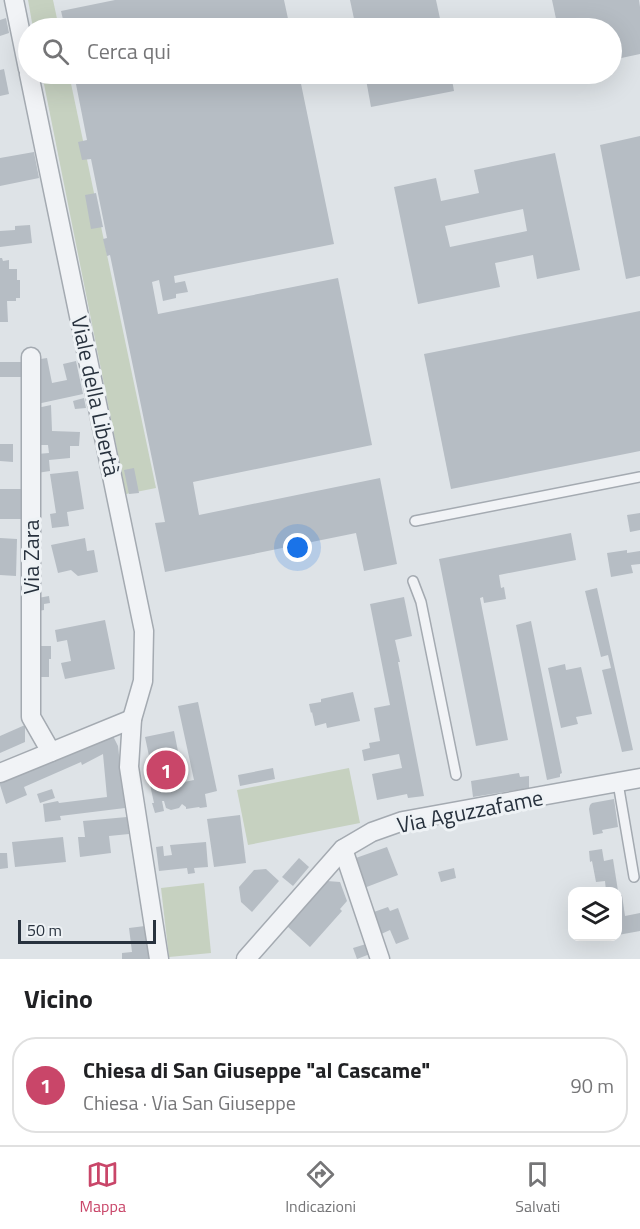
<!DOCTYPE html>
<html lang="it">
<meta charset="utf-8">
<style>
:root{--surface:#fff;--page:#f2f2f2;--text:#202124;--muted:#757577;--line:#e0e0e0;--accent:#c94669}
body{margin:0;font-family:"Titillium Web",sans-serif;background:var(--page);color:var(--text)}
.controls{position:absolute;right:18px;bottom:18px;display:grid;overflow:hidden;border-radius:12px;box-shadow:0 6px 24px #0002}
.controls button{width:54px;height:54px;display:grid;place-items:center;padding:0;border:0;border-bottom:2px solid var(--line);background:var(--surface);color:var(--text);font:30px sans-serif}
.scale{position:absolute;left:18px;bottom:15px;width:138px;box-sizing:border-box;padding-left:6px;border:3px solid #28323e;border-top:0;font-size:16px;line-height:21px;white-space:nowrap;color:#28323e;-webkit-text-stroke:4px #eef2f5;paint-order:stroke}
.you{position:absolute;left:298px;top:548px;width:21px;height:21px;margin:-15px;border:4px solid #fff;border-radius:50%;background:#1a73e8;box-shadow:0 0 0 9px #1a73e833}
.badge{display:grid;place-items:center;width:39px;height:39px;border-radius:50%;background:var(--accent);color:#fff;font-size:20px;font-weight:700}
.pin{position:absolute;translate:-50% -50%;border:3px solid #fff;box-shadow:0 2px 6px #0006}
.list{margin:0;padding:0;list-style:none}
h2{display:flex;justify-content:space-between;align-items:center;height:78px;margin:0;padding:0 24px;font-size:26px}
h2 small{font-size:20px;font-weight:400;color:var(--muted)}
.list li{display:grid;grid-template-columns:39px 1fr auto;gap:18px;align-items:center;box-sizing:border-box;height:96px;margin:0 12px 12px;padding:0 12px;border:2px solid var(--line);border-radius:24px}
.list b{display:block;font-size:22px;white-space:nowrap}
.list p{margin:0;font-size:20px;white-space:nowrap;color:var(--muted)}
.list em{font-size:20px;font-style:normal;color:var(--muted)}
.icon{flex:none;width:33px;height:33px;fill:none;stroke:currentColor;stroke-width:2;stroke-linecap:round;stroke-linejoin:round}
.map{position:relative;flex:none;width:640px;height:959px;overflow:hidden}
.search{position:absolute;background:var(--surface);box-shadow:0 6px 24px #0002;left:18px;right:18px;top:18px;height:66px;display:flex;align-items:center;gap:15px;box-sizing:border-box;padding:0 21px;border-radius:33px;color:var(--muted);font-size:22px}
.sheet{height:186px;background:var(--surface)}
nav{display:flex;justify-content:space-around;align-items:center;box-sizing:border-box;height:84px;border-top:2px solid var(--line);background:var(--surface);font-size:16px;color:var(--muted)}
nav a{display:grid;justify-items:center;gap:3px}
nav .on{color:var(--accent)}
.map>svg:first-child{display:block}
.green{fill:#c6d1c0}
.building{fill:#b6bdc4;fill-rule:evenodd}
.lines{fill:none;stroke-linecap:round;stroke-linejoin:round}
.service-casing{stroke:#a4aab1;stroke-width:12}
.minor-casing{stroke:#a4aab1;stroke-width:21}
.service{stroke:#f1f3f6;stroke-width:9}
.minor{stroke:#f1f3f6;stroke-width:18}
.labels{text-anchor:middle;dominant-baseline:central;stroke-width:6;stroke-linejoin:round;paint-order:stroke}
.street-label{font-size:22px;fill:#28323e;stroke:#eef2f5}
</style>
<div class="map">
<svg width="640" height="959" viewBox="0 0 640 959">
<rect width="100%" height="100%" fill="#dee3e7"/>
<g class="green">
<polygon points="28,0 53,0 59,28 33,28"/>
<polygon points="42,74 69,74 156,488 126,494"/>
<polygon points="349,768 360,823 248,845 237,790"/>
<polygon points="204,883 211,953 169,957 161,888"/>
</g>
<g class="building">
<polygon points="115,0 284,0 290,28 65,28 61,11"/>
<polygon points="350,0 436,0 442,28 356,28"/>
<polygon points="552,0 639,0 640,7 640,54 612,60 612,28 558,28"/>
<polygon points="6,18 9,33 0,36 0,20"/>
<polygon points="4,69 9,94 0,96 0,70"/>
<polygon points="74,74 299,74 334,244 174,276 175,283 185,281 188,292 176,294 176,298 163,301 159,280 152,282 158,314 338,278 372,445 193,482 199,515 380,478 397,564 364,571 356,533 165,572 155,523 165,522 110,255 107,256 103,239 107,238 91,159 82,160 78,142 87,140"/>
<polygon points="365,74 451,74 454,91 371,107"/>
<polygon points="640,136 640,276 626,279 600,145"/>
<polygon points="34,152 39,178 0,186 0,158"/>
<path d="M555,153L580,270L537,279L533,255L519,258L495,263L500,287L418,304L394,187L436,178L441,201L479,193L474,170ZM523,209L527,231L450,247L445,226Z"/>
<polygon points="96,193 103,227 91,229 85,195"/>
<polygon points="30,225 32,243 0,247 0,231 15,230 15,226"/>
<polygon points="0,258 2,258 3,261 9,260 9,269 17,269 17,280 20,280 20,298 16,298 16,301 7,301 8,322 0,322"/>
<polygon points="640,311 640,451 451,489 424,354"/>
<polygon points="47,358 52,383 67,380 63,364 76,361 83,394 37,404 37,389 40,389 34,360"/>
<rect x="0" y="362" width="27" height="15"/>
<polygon points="84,398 86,408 75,409 73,401"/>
<polygon points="51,405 52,431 80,432 79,446 70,446 70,458 49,460 50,471 37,473 37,454 49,453 48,445 37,445 37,408"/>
<polygon points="0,444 13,444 13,462 0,461"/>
<polygon points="134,468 139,493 129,494 124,470"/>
<polygon points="78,471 84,509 67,512 69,526 52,528 50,514 56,513 50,474"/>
<rect x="0" y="489" width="26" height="30"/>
<polygon points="640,513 640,530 630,532 627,515"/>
<polygon points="571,533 576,560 499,575 501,588 504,587 506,599 484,603 483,597 480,598 508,740 476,746 439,559"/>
<polygon points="0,538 17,539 16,576 0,575"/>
<polygon points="85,538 87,551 94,550 98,572 78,576 71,570 58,573 51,545"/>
<polygon points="627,550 627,553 640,551 640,564 631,565 633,573 611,577 607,553"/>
<polygon points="597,588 633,750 622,752 602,670 611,668 608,655 601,657 585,591"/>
<polygon points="49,596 50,603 44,604 44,610 38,611 38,598"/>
<polygon points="404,597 412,636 395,640 400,662 398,662 424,796 408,798 407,794 377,800 372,774 402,768 399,754 364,761 362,750 370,748 369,743 380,741 374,708 390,705 370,604"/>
<polygon points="105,620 115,669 65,679 61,663 71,661 67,640 57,642 55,630"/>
<polygon points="531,621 562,773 560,774 560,777 547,780 516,625"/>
<polygon points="38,646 51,646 51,659 49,659 49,677 37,677"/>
<polygon points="565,664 566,670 581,667 592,714 576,717 578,724 561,728 548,668"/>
<polygon points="353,692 360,721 327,728 326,723 315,726 312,712 311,713 309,704 321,702 321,699"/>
<polygon points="198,702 217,791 205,794 207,807 200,808 199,807 186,809 186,807 182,804 179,808 171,810 166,808 164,801 162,801 164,811 155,813 152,803 154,803 147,771 152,770 145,737 174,731 184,782 194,780 178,706"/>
<polygon points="25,725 25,742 0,753 0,736"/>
<polygon points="111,732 118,746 125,808 60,816 61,820 45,822 43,804 58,801 59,803 107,797 103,754 82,765 81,762 24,787 27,795 6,804 0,785 0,778"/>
<polygon points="273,768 275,779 240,786 238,775"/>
<polygon points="519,773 520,777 529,776 529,788 473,797 471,781"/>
<polygon points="52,789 55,798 40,803 37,794"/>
<polygon points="614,799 618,827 602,830 603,833 593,835 589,809 590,805 592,803"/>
<polygon points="240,815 246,863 214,867 207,819"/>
<polygon points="127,817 129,834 109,836 111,853 80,857 78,837 85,837 83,821"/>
<polygon points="63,837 66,862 15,867 12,842"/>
<polygon points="206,842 208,867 194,868 195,873 188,874 187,868 159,871 156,847 163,846 164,856 172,855 170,845"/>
<polygon points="387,847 398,875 364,888 353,859"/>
<polygon points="602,849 604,861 613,859 618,891 606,891 605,881 596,882 592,861 590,862 589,851"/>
<polygon points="0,853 7,853 8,868 0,869"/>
<polygon points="299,858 309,867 293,886 282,877"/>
<polygon points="454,868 456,878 441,882 438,872"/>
<polygon points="266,869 279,881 252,912 241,902 239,887 254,870"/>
<polygon points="327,881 340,882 347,901 340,909 342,911 310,947 287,926"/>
<polygon points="622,895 625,916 640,913 640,931 618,935 618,896"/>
<polygon points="388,907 390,911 398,908 409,939 396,944 390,930 379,935 371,913"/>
<polygon points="145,926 149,959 122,959 122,953 132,952 129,928"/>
<polygon points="366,944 370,954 357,959 353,948"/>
</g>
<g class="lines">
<g class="service-casing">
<g id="service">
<polyline points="415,521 640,477"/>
<polyline points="413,581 421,602 456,775"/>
<polyline points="618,783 634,877"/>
</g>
</g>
<g class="minor-casing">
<g id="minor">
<polyline points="14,0 28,69"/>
<polyline points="29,74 144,631 143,681 132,719 129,767 159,959"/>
<polyline points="31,357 31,717 51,752"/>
<polyline points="0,773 132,719"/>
<polyline points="343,849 380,959"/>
<polyline points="246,959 343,849 372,832 403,821 640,778"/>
</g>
</g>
<use href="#service" class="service"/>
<use href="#minor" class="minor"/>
</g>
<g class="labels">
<g class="street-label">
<text transform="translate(96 396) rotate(78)">Viale della Libertà</text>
<text transform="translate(31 557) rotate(-90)">Via Zara</text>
<text transform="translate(470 811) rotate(-11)">Via Aguzzafame</text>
</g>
</g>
</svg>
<div class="controls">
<button><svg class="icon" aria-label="layers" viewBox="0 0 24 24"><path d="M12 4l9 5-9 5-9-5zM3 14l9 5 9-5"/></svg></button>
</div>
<div class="scale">50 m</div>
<div class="you"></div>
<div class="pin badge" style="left:166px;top:770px">1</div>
<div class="search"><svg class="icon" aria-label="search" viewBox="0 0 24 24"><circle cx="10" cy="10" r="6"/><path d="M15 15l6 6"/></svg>Cerca qui</div>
</div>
<section class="sheet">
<h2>Vicino<small></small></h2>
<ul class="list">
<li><span class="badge">1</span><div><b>Chiesa di San Giuseppe &quot;al Cascame&quot;</b><p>Chiesa · Via San Giuseppe</p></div><em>90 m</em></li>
</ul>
</section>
<nav>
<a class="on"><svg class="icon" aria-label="map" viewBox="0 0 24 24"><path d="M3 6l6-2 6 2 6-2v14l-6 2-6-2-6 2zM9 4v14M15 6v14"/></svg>Mappa</a>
<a><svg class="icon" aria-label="directions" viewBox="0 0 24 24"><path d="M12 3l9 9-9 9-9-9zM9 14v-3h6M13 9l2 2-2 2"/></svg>Indicazioni</a>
<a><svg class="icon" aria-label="saved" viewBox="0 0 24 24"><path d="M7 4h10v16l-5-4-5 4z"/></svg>Salvati</a>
</nav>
